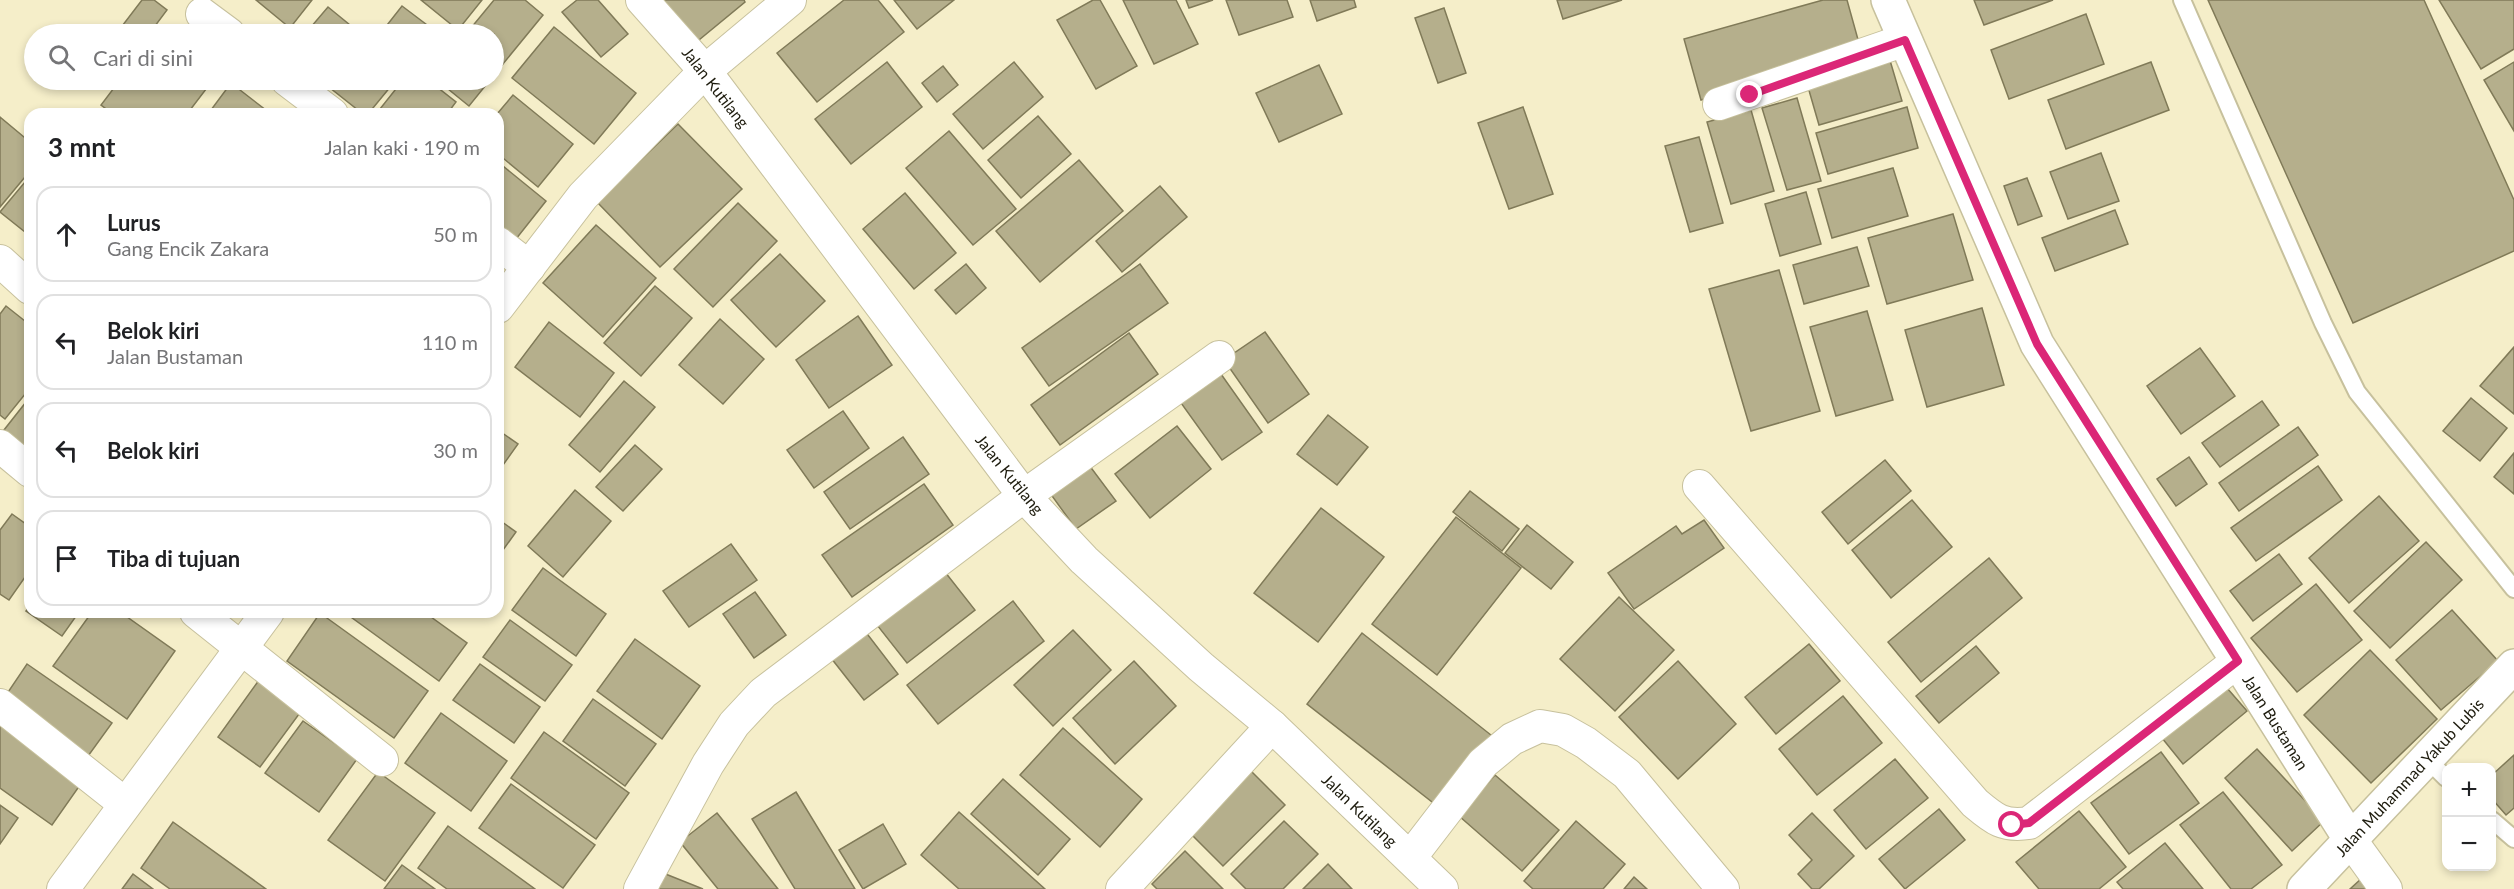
<!DOCTYPE html>
<html lang="id">
<meta charset="utf-8">
<style>
:root{--surface:#fff;--page:#f2f2f2;--text:#202124;--muted:#757577;--line:#e0e0e0}
body{margin:0;font-family:Lato,sans-serif;background:var(--page);color:var(--text)}
.controls{position:absolute;right:18px;bottom:18px;display:grid;overflow:hidden;border-radius:12px;box-shadow:0 3px 9px #0003}
.controls button{width:54px;height:54px;display:grid;place-items:center;padding:0;border:0;border-bottom:2px solid var(--line);background:var(--surface);color:var(--text);font:30px sans-serif}
.stop{position:absolute;width:18px;height:18px;margin:-14px;border:4px solid #db2777;border-radius:50%;background:#fff}
.stop.end{background:#db2777;border-color:#fff;box-shadow:0 2px 6px #0008}
.list{margin:0;padding:0;list-style:none}
h2{display:flex;justify-content:space-between;align-items:center;height:78px;margin:0;padding:0 24px;font-size:26px}
h2 small{font-size:20px;font-weight:400;color:var(--muted)}
.list li{display:grid;grid-template-columns:39px 1fr auto;gap:18px;align-items:center;box-sizing:border-box;height:96px;margin:0 12px 12px;padding:0 12px;border:2px solid var(--line);border-radius:18px}
.list b{display:block;font-size:22px;white-space:nowrap}
.list p{margin:0;font-size:20px;white-space:nowrap;color:var(--muted)}
.list em{font-size:20px;font-style:normal;color:var(--muted)}
.icon{flex:none;width:33px;height:33px;fill:none;stroke:currentColor;stroke-width:2;stroke-linecap:round;stroke-linejoin:round}
.map{position:relative;flex:none;width:2514px;height:889px;overflow:hidden}
.search{position:absolute;background:var(--surface);box-shadow:0 3px 9px #0003;left:24px;top:24px;width:480px;height:66px;display:flex;align-items:center;gap:15px;box-sizing:border-box;padding:0 21px;border-radius:33px;color:var(--muted);font-size:22px}
.panel{position:absolute;background:var(--surface);box-shadow:0 3px 9px #0003;left:24px;top:108px;width:480px;height:510px;border-radius:18px}
.map>svg:first-child{display:block}
.building{fill:#b5af8c;stroke:#807a58;stroke-width:1.5}
.lines{fill:none;stroke-linecap:round;stroke-linejoin:round}
.lane-casing{stroke:#c7c19d;stroke-width:20}
.street-casing{stroke:#c7c19d;stroke-width:34}
.secondary-casing{stroke:#c7c19d;stroke-width:36}
.lane{stroke:#fff;stroke-width:16}
.street{stroke:#fff;stroke-width:32}
.secondary{stroke:#fff;stroke-width:33}
.route{stroke:#db2777;stroke-width:8}
.labels{text-anchor:middle;dominant-baseline:central;stroke-width:5;stroke-linejoin:round;paint-order:stroke}
.street-label{font-size:16px;fill:#1d1b0d;stroke:#fff}
</style>
<div class="map">
<svg width="2514" height="889" viewBox="0 0 2514 889">
<rect width="100%" height="100%" fill="#f5eec9"/>
<g class="building">
<polygon points="142,0 154,0 167,10 149,34 116,34"/>
<polygon points="256,0 312,0 290,28"/>
<polygon points="421,0 482,0 458,30"/>
<polygon points="494,0 525,0 543,15 498,70 494,67 494,34 466,34"/>
<polygon points="577,0 598,0 628,34 601,57 562,12"/>
<polygon points="648,0 744,0 745,2 688,49"/>
<polygon points="844,0 878,0 904,32 817,102 777,53"/>
<polygon points="894,0 954,0 917,29"/>
<polygon points="1093,0 1100,0 1137,66 1096,89 1057,20"/>
<polygon points="1123,0 1176,0 1198,44 1154,64"/>
<polygon points="1186,0 1213,0 1189,8"/>
<polygon points="1226,0 1287,0 1293,17 1239,35"/>
<polygon points="1310,0 1354,0 1356,7 1317,21"/>
<polygon points="1557,0 1622,0 1563,19"/>
<polygon points="1823,0 1847,0 1862,54 1701,100 1684,39"/>
<polygon points="1974,0 2053,0 1984,25"/>
<polygon points="2208,0 2424,0 2514,200 2514,251 2353,323"/>
<polygon points="2439,0 2514,0 2514,49 2481,69"/>
<polygon points="402,6 439,34 380,34"/>
<polygon points="328,7 361,34 305,34"/>
<polygon points="1444,8 1466,73 1438,83 1415,18"/>
<polygon points="2086,14 2104,64 2009,99 1991,50"/>
<polygon points="161,26 172,34 155,34"/>
<polygon points="554,27 636,93 594,144 512,78"/>
<polygon points="1889,57 1902,101 1819,125 1806,80"/>
<polygon points="887,62 922,107 851,164 815,119"/>
<polygon points="1014,62 1043,97 983,149 953,114"/>
<polygon points="2151,62 2169,110 2066,149 2048,100"/>
<polygon points="2514,62 2514,131 2484,80"/>
<polygon points="1319,65 1342,114 1279,142 1256,93"/>
<polygon points="943,66 958,85 937,102 922,83"/>
<polygon points="120,80 213,80 187,114 113,114 101,105"/>
<polygon points="320,80 396,80 368,114 363,114"/>
<polygon points="403,80 428,80 456,102 447,114 376,114"/>
<polygon points="437,80 490,80 469,106"/>
<polygon points="231,83 271,114 208,114"/>
<polygon points="513,95 573,144 538,187 498,154 497,114"/>
<polygon points="1797,98 1821,181 1787,190 1762,108"/>
<polygon points="1523,107 1553,194 1509,209 1478,123"/>
<polygon points="1907,107 1918,148 1828,174 1816,133"/>
<polygon points="1751,110 1774,191 1731,204 1707,122"/>
<polygon points="1038,116 1071,154 1021,198 988,160"/>
<polygon points="0,117 30,142 30,171 0,207"/>
<polygon points="678,124 742,189 660,267 597,202"/>
<polygon points="949,131 1016,209 973,245 906,168"/>
<polygon points="1699,137 1723,223 1690,232 1665,146"/>
<polygon points="2101,153 2119,201 2068,219 2050,172"/>
<polygon points="1079,160 1123,211 1040,282 996,231"/>
<polygon points="498,162 546,201 516,239 498,225"/>
<polygon points="1893,168 1908,216 1832,238 1818,189"/>
<polygon points="30,176 30,236 0,212"/>
<polygon points="2027,178 2042,216 2018,225 2004,186"/>
<polygon points="1160,186 1187,217 1122,272 1096,241"/>
<polygon points="1806,192 1821,244 1780,256 1765,204"/>
<polygon points="905,193 956,253 914,289 863,229"/>
<polygon points="738,203 777,241 713,307 674,269"/>
<polygon points="2115,210 2128,244 2055,271 2042,238"/>
<polygon points="1953,214 1973,280 1887,304 1868,238"/>
<polygon points="596,225 656,278 603,337 543,283"/>
<polygon points="1857,247 1869,286 1804,304 1793,265"/>
<polygon points="780,254 825,301 776,347 731,300"/>
<polygon points="966,264 986,288 956,314 935,290"/>
<polygon points="1140,264 1168,303 1049,386 1022,348"/>
<polygon points="1779,270 1820,411 1751,431 1709,289"/>
<polygon points="655,286 692,318 641,376 604,343"/>
<polygon points="6,306 30,325 30,388 5,419 0,415 0,314"/>
<polygon points="1982,308 2004,385 1927,407 1905,330"/>
<polygon points="1867,311 1893,400 1836,416 1810,327"/>
<polygon points="858,316 892,365 829,408 796,360"/>
<polygon points="720,319 764,359 723,404 679,365"/>
<polygon points="549,322 614,373 580,417 515,367"/>
<polygon points="1265,332 1309,394 1268,423 1224,360"/>
<polygon points="1129,333 1158,374 1060,445 1031,405"/>
<polygon points="2514,347 2514,414 2480,386"/>
<polygon points="2200,348 2235,396 2181,434 2147,386"/>
<polygon points="1216,367 1262,432 1222,460 1176,396"/>
<polygon points="624,381 655,407 600,472 569,445"/>
<polygon points="30,397 30,451 4,430"/>
<polygon points="2471,398 2507,428 2480,461 2443,431"/>
<polygon points="2262,401 2279,425 2220,467 2202,443"/>
<polygon points="843,411 869,448 814,488 787,450"/>
<polygon points="1328,415 1368,447 1337,485 1297,454"/>
<polygon points="1177,426 1211,469 1150,518 1115,474"/>
<polygon points="2298,427 2318,455 2239,511 2219,483"/>
<polygon points="498,430 518,444 498,472"/>
<polygon points="903,437 929,474 850,529 824,492"/>
<polygon points="635,445 662,469 623,511 596,487"/>
<polygon points="2514,453 2514,494 2494,477"/>
<polygon points="2189,457 2207,484 2176,506 2157,479"/>
<polygon points="1885,460 1911,491 1848,544 1822,512"/>
<polygon points="1086,461 1116,501 1076,529 1047,489"/>
<polygon points="2318,466 2342,500 2256,561 2231,528"/>
<polygon points="924,484 953,525 852,597 822,555"/>
<polygon points="575,490 611,521 563,577 528,546"/>
<polygon points="1470,491 1519,529 1502,551 1453,512"/>
<polygon points="2379,496 2419,541 2349,603 2309,558"/>
<polygon points="1912,500 1952,547 1891,598 1852,550"/>
<polygon points="1321,508 1384,557 1318,642 1254,593"/>
<polygon points="12,514 30,527 30,570 9,600 0,594 0,530"/>
<polygon points="1456,517 1521,568 1437,675 1372,624"/>
<polygon points="498,519 516,532 498,557"/>
<polygon points="1704,520 1724,548 1634,609 1608,573 1676,526 1682,534"/>
<polygon points="1527,525 1573,562 1551,589 1505,553"/>
<polygon points="2426,542 2462,580 2390,648 2354,611"/>
<polygon points="731,544 757,580 689,627 663,591"/>
<polygon points="2279,554 2302,584 2253,621 2230,591"/>
<polygon points="1989,558 2022,598 1921,682 1888,642"/>
<polygon points="543,568 606,614 576,656 512,610"/>
<polygon points="945,572 975,610 907,663 877,625"/>
<polygon points="2316,584 2362,640 2297,692 2251,638"/>
<polygon points="755,592 786,635 754,658 723,614"/>
<polygon points="1619,597 1674,650 1615,711 1560,659"/>
<polygon points="1013,601 1044,641 938,724 907,685"/>
<polygon points="30,605 30,612 79,612 62,636 26,611"/>
<polygon points="2452,610 2498,661 2441,710 2396,660"/>
<polygon points="92,612 120,612 175,651 127,719 53,666"/>
<polygon points="344,612 424,612 467,643 439,681"/>
<polygon points="320,613 428,691 394,738 287,661"/>
<polygon points="510,620 572,665 545,701 483,657"/>
<polygon points="858,622 898,674 864,700 824,649"/>
<polygon points="1073,630 1111,670 1053,726 1014,685"/>
<polygon points="1362,633 1496,739 1441,809 1307,704"/>
<polygon points="635,639 700,686 662,739 597,691"/>
<polygon points="1809,644 1840,681 1776,734 1745,697"/>
<polygon points="1976,646 1999,673 1939,723 1916,696"/>
<polygon points="2370,650 2437,719 2371,783 2304,715"/>
<polygon points="1134,661 1176,706 1115,764 1073,718"/>
<polygon points="1678,661 1736,724 1678,779 1619,717"/>
<polygon points="27,664 112,723 83,763 0,704"/>
<polygon points="480,664 540,707 514,743 453,700"/>
<polygon points="262,676 305,706 260,767 218,737"/>
<polygon points="2220,680 2247,711 2183,764 2158,733"/>
<polygon points="1843,696 1882,743 1817,795 1779,749"/>
<polygon points="593,699 656,744 625,786 563,741"/>
<polygon points="441,713 507,761 471,811 405,763"/>
<polygon points="0,718 85,778 52,825 0,788"/>
<polygon points="303,721 357,759 319,812 265,773"/>
<polygon points="1063,728 1142,799 1100,847 1020,775"/>
<polygon points="544,732 629,793 596,839 511,778"/>
<polygon points="2257,749 2324,821 2292,851 2225,778"/>
<polygon points="2161,752 2199,803 2129,854 2091,803"/>
<polygon points="2514,755 2514,808 2506,815 2492,799 2492,775"/>
<polygon points="1895,759 1928,798 1866,849 1834,810"/>
<polygon points="1245,765 1285,805 1223,866 1183,826"/>
<polygon points="378,772 435,813 385,881 328,840"/>
<polygon points="1495,775 1559,830 1522,871 1459,816"/>
<polygon points="1003,779 1070,839 1038,875 971,814"/>
<polygon points="511,784 595,845 563,888 479,828"/>
<polygon points="796,792 855,889 795,889 752,819"/>
<polygon points="2223,792 2282,865 2251,889 2231,889 2180,825"/>
<polygon points="0,805 18,818 0,844"/>
<polygon points="1939,809 1965,840 1905,889 1879,859"/>
<polygon points="2079,811 2126,867 2099,889 2039,889 2016,862"/>
<polygon points="959,812 1045,889 959,889 921,855"/>
<polygon points="717,813 778,889 718,889 680,842"/>
<polygon points="1812,813 1854,856 1819,889 1812,889 1798,874 1812,860 1789,835"/>
<polygon points="1284,821 1318,854 1283,889 1246,889 1231,874"/>
<polygon points="1576,821 1625,864 1603,889 1533,889 1524,881"/>
<polygon points="173,822 266,889 170,889 141,868"/>
<polygon points="883,824 906,864 863,889 839,850"/>
<polygon points="448,826 535,889 447,889 418,868"/>
<polygon points="2165,843 2203,889 2123,889 2117,882"/>
<polygon points="1185,851 1223,889 1157,889 1152,884"/>
<polygon points="1328,864 1352,889 1303,889"/>
<polygon points="402,865 435,889 384,889"/>
<polygon points="663,873 703,889 656,889"/>
<polygon points="133,874 153,889 122,889"/>
<polygon points="1634,877 1647,889 1624,889"/>
<polygon points="2362,878 2372,889 2350,889"/>
</g>
<g class="lines">
<g class="lane-casing">
<g id="lane">
<polyline points="2182,0 2323,323 2357,392 2514,589"/>
<polyline points="2426,758 2446,778"/>
<polyline points="2492,820 2514,839"/>
</g>
</g>
<g class="street-casing">
<g id="street">
<polyline points="642,0 705,71 1024,496 1084,560 1201,667 1272,726 1442,889"/>
<polyline points="202,14 229,34"/>
<polyline points="287,80 332,114"/>
<polyline points="1719,104 1905,40"/>
<polyline points="498,243 529,267"/>
<polyline points="0,261 30,288"/>
<polyline points="498,307 583,196 705,71 790,0"/>
<polyline points="0,446 30,471"/>
<path d="M1699,486L1975,803C1994,819 2003,827 2029,823L2238,661"/>
<polyline points="196,612 382,760"/>
<polyline points="0,705 125,804"/>
<polyline points="2350,839 2386,889"/>
<polyline points="1410,858 1483,763 1512,739 1540,726 1563,730 1586,743 1627,774 1723,889"/>
<polyline points="63,889 268,612"/>
<polyline points="640,889 708,764 734,724 763,693 1024,496 1219,357"/>
<polyline points="1122,889 1272,726"/>
</g>
</g>
<g class="secondary-casing">
<g id="secondary">
<polyline points="1888,0 2037,344 2350,839"/>
<polyline points="2304,889 2514,666"/>
</g>
</g>
<use href="#lane" class="lane"/>
<use href="#street" class="street"/>
<use href="#secondary" class="secondary"/>
</g>
<g class="lines">
<polyline class="route" points="1750,95 1905,40 2037,344 2238,661 2029,823 2012,825"/>
</g>
<g class="labels">
<g class="street-label">
<text transform="translate(716 87) rotate(52)">Jalan Kutilang</text>
<text transform="translate(1010 474) rotate(51)">Jalan Kutilang</text>
<text transform="translate(2276 722) rotate(58)">Jalan Bustaman</text>
<text transform="translate(2409 777) rotate(-47)">Jalan Muhammad Yakub Lubis</text>
<text transform="translate(1360 810) rotate(44)">Jalan Kutilang</text>
</g>
</g>
</svg>
<div class="controls">
<button>+</button>
<button>−</button>
</div>
<div class="stop" style="left:2012px;top:825px"></div>
<div class="stop end" style="left:1750px;top:95px"></div>
<div class="search"><svg class="icon" aria-label="search" viewBox="0 0 24 24"><circle cx="10" cy="10" r="6"/><path d="M15 15l6 6"/></svg>Cari di sini</div>
<section class="panel">
<h2>3 mnt<small>Jalan kaki · 190 m</small></h2>
<ul class="list">
<li><svg class="icon" aria-label="ahead" viewBox="0 0 24 24"><path d="M12 20V5M6 11l6-6 6 6"/></svg><div><b>Lurus</b><p>Gang Encik Zakara</p></div><em>50 m</em></li>
<li><svg class="icon" aria-label="left" viewBox="0 0 24 24"><path d="M17 20v-9H6M10 6l-5 5 5 5"/></svg><div><b>Belok kiri</b><p>Jalan Bustaman</p></div><em>110 m</em></li>
<li><svg class="icon" aria-label="left" viewBox="0 0 24 24"><path d="M17 20v-9H6M10 6l-5 5 5 5"/></svg><div><b>Belok kiri</b></div><em>30 m</em></li>
<li><svg class="icon" aria-label="arrive" viewBox="0 0 24 24"><path d="M6 21V4h12l-3 4 3 4H6"/></svg><div><b>Tiba di tujuan</b></div></li>
</ul>
</section>
</div>
